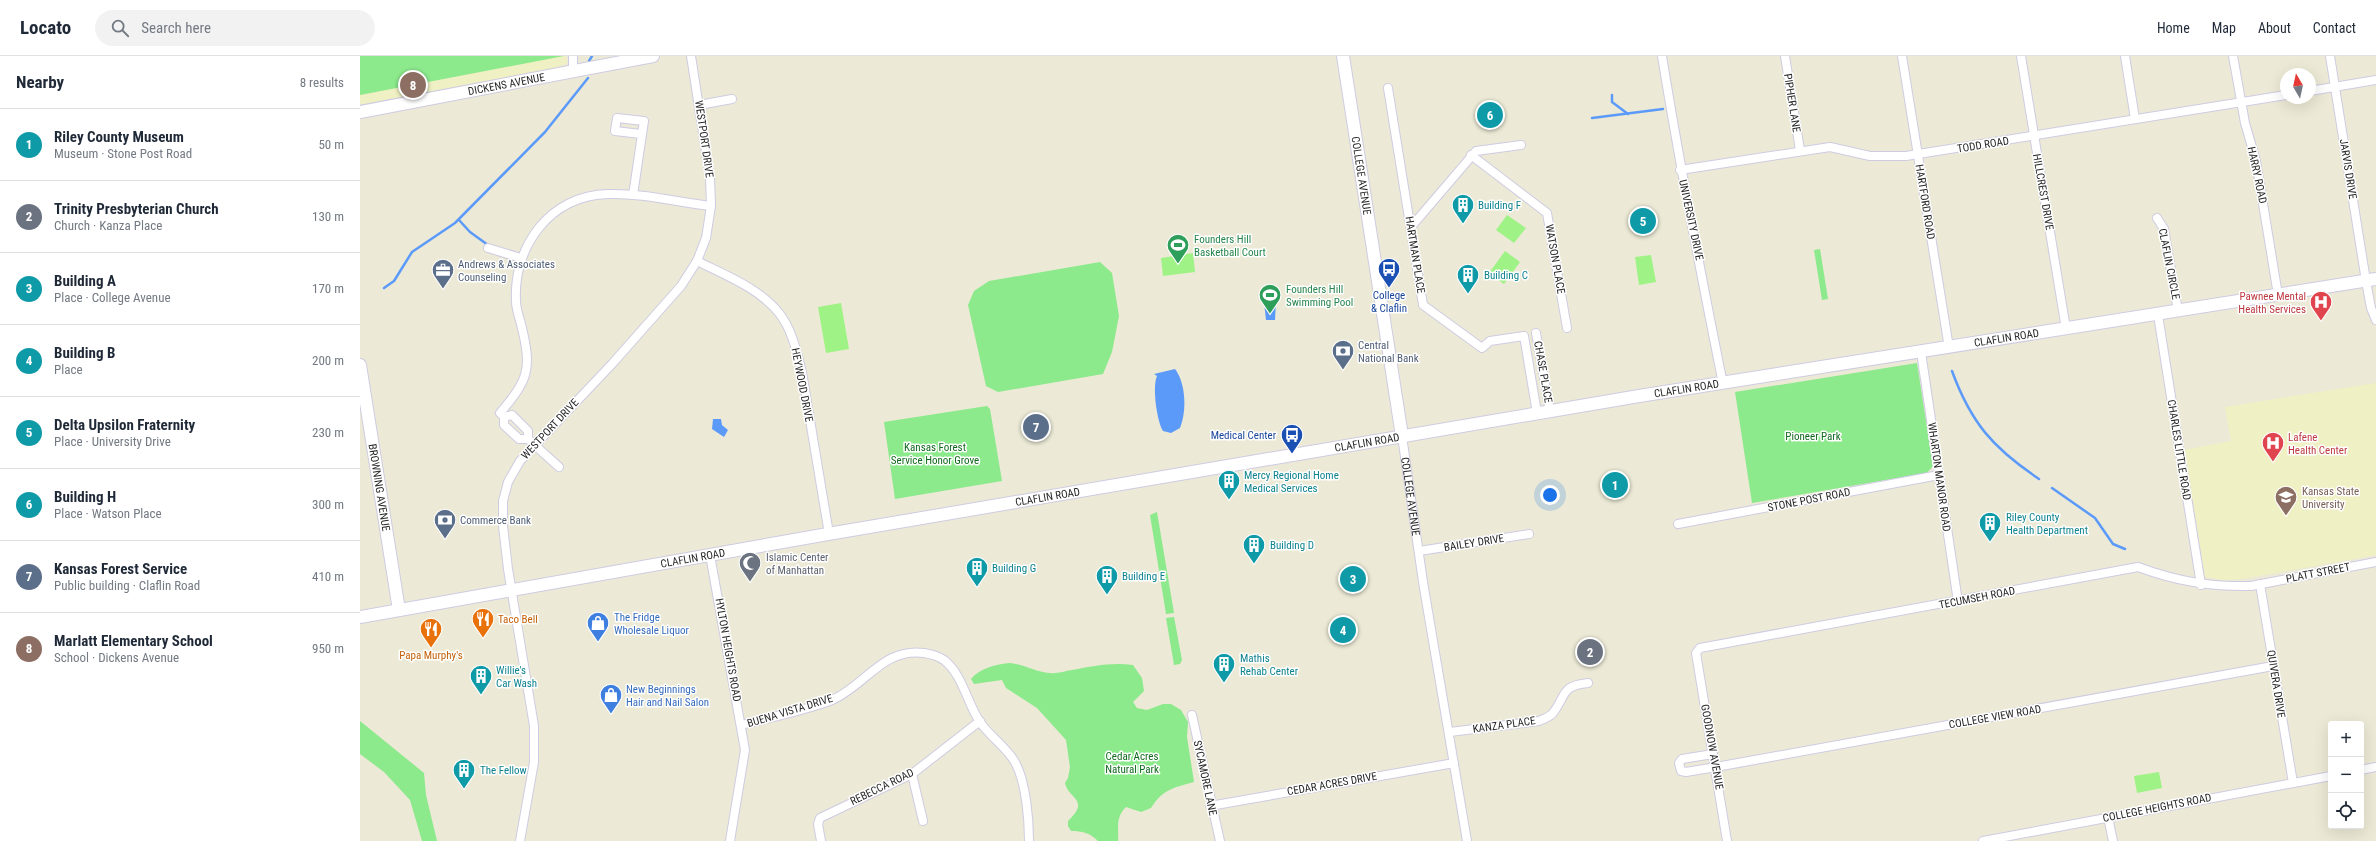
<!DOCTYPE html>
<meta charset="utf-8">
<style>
:root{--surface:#fff;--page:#f2f2f3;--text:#1f2937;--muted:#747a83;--line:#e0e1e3;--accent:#5030ff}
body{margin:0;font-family:"Roboto Condensed",sans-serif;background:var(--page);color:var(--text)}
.controls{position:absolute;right:12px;bottom:12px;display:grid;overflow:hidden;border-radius:4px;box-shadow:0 4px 16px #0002}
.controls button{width:36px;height:36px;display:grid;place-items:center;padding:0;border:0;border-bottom:1px solid var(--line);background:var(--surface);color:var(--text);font:20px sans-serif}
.compass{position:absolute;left:1920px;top:12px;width:36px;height:36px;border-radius:50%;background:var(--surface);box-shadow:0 4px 16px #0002;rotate:351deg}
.you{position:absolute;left:1190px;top:439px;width:14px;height:14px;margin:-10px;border:3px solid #fff;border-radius:50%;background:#1a73e8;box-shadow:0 0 0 6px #1a73e833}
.badge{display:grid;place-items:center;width:26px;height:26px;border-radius:50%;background:var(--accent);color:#fff;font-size:13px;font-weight:700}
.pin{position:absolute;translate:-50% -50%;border:2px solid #fff;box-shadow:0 1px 4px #0006}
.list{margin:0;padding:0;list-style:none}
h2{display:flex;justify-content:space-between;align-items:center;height:52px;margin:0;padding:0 16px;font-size:17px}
h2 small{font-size:13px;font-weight:400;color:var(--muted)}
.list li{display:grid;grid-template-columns:26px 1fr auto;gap:12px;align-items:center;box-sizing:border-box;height:72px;padding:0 16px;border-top:1px solid var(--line)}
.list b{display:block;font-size:15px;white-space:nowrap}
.list p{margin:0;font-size:13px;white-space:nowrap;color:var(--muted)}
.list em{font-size:13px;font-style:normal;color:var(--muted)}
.icon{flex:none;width:22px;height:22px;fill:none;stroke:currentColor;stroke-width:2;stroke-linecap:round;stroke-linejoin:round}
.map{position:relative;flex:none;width:2016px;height:785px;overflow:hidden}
header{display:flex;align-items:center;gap:24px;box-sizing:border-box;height:56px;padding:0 20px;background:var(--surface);border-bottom:1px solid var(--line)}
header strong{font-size:19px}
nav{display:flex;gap:22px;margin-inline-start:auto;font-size:14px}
.search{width:280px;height:36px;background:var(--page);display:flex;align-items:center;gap:10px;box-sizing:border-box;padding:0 14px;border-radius:22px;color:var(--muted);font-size:15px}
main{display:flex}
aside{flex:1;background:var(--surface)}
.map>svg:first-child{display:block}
.education{fill:#eff0c3}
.green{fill:#8ce98c}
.pitch{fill:#9ff286}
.water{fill:#5c9afa}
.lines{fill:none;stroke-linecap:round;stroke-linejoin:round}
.stream{stroke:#5c9afa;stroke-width:2.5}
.street-casing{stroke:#cfcbe2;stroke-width:10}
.secondary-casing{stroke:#cfcbe2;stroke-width:14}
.street{stroke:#fff;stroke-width:8}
.secondary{stroke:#fff;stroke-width:12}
.labels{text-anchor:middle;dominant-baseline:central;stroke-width:3;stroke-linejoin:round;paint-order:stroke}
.street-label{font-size:11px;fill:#272727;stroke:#fff}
.culture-label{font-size:11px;fill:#0d838f;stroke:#fff;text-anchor:start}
.leisure-label{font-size:11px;fill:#27864d;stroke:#fff;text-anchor:start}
.service-label{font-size:11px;fill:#4e5e75;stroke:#fff;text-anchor:start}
.transit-label{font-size:11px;fill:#164399;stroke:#fff}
.health-label{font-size:11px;fill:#be3a42;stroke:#fff;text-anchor:end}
.park-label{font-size:11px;fill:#12691e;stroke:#fff}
.education-label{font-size:11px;fill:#785e54;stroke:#fff;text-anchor:start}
.worship-label{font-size:11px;fill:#5b616d;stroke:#fff;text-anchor:start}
.shop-label{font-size:11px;fill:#366cbe;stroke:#fff;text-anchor:start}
.food-label{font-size:11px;fill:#c56008;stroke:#fff;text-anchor:start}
</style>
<header>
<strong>Locato</strong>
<div class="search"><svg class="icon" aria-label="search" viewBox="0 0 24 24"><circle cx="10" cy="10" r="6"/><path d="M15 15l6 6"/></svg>Search here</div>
<nav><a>Home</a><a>Map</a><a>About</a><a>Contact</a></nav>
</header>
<main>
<aside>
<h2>Nearby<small>8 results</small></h2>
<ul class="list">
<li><span class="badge" style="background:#0f9aa8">1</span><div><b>Riley County Museum</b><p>Museum · Stone Post Road</p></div><em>50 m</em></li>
<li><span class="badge" style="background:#6b7280">2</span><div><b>Trinity Presbyterian Church</b><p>Church · Kanza Place</p></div><em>130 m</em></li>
<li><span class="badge" style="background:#0f9aa8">3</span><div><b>Building A</b><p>Place · College Avenue</p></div><em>170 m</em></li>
<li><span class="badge" style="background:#0f9aa8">4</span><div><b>Building B</b><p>Place</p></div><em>200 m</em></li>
<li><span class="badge" style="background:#0f9aa8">5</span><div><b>Delta Upsilon Fraternity</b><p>Place · University Drive</p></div><em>230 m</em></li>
<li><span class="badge" style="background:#0f9aa8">6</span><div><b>Building H</b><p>Place · Watson Place</p></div><em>300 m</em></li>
<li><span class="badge" style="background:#5c6f8a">7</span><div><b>Kansas Forest Service</b><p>Public building · Claflin Road</p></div><em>410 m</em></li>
<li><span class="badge" style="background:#8d6e63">8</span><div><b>Marlatt Elementary School</b><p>School · Dickens Avenue</p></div><em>950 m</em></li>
</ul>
</aside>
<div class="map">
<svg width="2016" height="785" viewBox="0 0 2016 785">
<rect width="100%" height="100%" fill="#ecead6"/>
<g class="education">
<polygon points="0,0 206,0 207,7 200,11 0,49"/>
<polygon points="2016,327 2016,499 1881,523 1863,524 1845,521 1824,394 1871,385 1865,351"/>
</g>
<g class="green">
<polygon points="0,0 204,0 0,39"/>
<polygon points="1460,193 1468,243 1462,244 1454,194"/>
<polygon points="740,206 752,217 759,260 752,296 743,318 638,336 626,330 608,249 614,235 629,225"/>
<polygon points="1557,307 1573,410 1567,417 1392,447 1375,336"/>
<polygon points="627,350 630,353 642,425 535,443 524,366"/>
<polygon points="797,456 814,557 806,558 790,459"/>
<polygon points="814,561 822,604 820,608 814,609 806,562"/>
<path d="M649,607C664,608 675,616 690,617C697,618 705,615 712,614C733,610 752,606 773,609L782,622L784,635L773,646L777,652L787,654L803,648H811L821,654L828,666L827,681L834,726C813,732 803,733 791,752L781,756L766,751C755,762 759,771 758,785H738C730,777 722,775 711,775L708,770V765C731,743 708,743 705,727L708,722L710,711L706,684L677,652L646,632L642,624L614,628L611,623C620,612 634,609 649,607Z"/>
<polygon points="0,665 64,717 66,739 77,785 62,785 50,744 24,716 0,698"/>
</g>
<g class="pitch">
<polygon points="1147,159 1166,172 1154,187 1136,174"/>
<polygon points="1145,195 1160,206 1144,228 1129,217"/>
<polygon points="833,197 835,216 803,220 801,202"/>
<polygon points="1291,199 1296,226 1279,229 1275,201"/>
<polygon points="481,247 489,293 466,297 458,251"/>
<polygon points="1799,716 1802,732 1777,737 1774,720"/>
</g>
<g class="water">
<polygon points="916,245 915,264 906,264 904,246"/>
<path d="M815,313C826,327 827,356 820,372L811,377L803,375C797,365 792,331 797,320L794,318Z"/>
<polygon points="353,363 361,363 362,369 368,374 364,381 352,373"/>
</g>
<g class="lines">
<g class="stream">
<polyline points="229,5 232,0"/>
<polyline points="1252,39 1252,46 1268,58"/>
<polyline points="1232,62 1303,53"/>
<polyline points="99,164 110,176 128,189"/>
<polyline points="24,232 34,225 52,196 95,167 185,76 228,22"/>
<path d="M1592,315C1611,367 1633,392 1679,423"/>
<polyline points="1692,432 1735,462 1753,488 1765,493"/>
</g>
<g class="street-casing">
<g id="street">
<polyline points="213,0 213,15"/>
<path d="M1302,0C1320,110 1341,219 1363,328"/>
<polyline points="1425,0 1440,94"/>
<polyline points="1542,0 1589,292"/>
<polyline points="1661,0 1706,273"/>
<polyline points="1765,0 1775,63"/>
<polyline points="1873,0 1885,67 1896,105 1918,239"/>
<polyline points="1970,0 2006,225 2011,252 2016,264"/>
<polyline points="1028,32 1063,249 1122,292 1130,285 1164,280 1177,357"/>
<polyline points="1950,35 2016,24"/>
<polyline points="339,49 372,43"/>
<polyline points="1111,99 1187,157 1207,272"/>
<polyline points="1320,114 1470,91 1510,100 1546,100 1926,39"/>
<polyline points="273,139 284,65 257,62 255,75 281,78"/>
<polyline points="1797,162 1804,173 1818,255"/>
<polyline points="1051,171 1116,95 1161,89"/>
<polyline points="128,192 161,202"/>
<path d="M337,205C365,219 399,232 419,257C432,273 437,297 442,316L469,478"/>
<polyline points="1798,259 1841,529"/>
<polyline points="1176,277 1190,355"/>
<polyline points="1561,296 1598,546"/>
<polyline points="144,361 152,359 168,375 168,383"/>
<path id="s1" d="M1042,380L1063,526L1107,785"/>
<path d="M199,411L168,383H159L144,369V361L140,357C168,324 172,314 162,272C160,263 156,254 156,245C153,191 190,139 248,138C282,137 317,146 351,150"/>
<polyline points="1318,468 1579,419"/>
<polyline points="1059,495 1169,478"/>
<polyline points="350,499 385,694 370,785"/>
<polyline points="1900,528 1933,727"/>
<polyline points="832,659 860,785"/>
<path d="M381,669C411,661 444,655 472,644C505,630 523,591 564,597C570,598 578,600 584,604C603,619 607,647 620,666C630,681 648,692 656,708C666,728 669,763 669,785"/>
<path d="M1090,676L1179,665C1183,663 1190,661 1193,657C1207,639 1200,630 1228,627"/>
<polyline points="1353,698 1322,703 1319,707 1321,715 1326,716 1356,711 1913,610"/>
<polyline points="2001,714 2016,711"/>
<polyline points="552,718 563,765"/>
<polyline points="850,750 1094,707"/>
<polyline points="1748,761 1753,785"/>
<polyline points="160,785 174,706 174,670 148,513 143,470 143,445 148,426 160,405 252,308 321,230 337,205 346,182 351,150 350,122 331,0"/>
<polyline points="461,785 458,768 460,762 552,718 620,665"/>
<path d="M1367,785L1336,597L1340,592L1778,511C1816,525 1850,531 1891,530L2016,506"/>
<polyline points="1623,785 1971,720"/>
</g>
</g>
<g class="secondary-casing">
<g id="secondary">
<path id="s2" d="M983,0L1042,380"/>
<path id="s3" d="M0,56L293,0"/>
<path id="s4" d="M0,309L39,554"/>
<path id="s5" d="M0,561L468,478L1279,340L2016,223"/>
</g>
</g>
<use href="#street" class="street"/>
<use href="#secondary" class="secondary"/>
</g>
<defs>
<g id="building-pin" transform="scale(1.15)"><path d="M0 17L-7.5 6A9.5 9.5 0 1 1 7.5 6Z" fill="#0f9aa8" stroke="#fff"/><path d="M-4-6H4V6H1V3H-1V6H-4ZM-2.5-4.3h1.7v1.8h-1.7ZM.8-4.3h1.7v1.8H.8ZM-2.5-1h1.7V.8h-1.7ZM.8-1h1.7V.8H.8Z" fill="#fff"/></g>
<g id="stadium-pin" transform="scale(1.15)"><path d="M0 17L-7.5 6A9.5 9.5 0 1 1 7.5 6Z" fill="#2e9e5b" stroke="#fff"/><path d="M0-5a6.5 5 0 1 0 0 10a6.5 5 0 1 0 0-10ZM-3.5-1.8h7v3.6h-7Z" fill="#fff"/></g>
<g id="bus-pin" transform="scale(1.15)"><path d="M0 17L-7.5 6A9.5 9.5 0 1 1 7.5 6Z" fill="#1a4fb4" stroke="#fff"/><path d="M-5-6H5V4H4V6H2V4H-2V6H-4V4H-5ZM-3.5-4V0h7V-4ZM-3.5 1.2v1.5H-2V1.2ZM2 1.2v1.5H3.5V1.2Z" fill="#fff"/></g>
<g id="office-pin" transform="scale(1.15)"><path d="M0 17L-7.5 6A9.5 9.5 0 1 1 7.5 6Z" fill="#5c6f8a" stroke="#fff"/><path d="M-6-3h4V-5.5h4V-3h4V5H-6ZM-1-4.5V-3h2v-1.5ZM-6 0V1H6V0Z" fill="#fff"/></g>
<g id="hospital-pin" transform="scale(1.15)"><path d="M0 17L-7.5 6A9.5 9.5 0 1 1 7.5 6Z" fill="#e0444e" stroke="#fff"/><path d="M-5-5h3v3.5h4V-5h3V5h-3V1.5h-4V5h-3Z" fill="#fff"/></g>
<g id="bank-pin" transform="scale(1.15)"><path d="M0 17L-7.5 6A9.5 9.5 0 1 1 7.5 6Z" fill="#5c6f8a" stroke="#fff"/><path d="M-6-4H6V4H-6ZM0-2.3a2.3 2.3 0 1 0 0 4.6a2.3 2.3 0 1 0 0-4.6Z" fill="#fff"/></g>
<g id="university-pin" transform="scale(1.15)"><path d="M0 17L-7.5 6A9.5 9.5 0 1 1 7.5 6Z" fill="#8d6e63" stroke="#fff"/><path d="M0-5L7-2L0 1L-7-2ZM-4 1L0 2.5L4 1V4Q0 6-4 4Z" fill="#fff"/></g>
<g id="mosque-pin" transform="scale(1.15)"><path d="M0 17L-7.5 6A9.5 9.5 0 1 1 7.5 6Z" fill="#6b7280" stroke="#fff"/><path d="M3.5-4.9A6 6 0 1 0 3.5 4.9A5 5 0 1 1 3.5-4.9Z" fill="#fff"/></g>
<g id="restaurant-pin" transform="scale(1.15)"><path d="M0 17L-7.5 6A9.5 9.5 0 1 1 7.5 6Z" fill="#e8710a" stroke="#fff"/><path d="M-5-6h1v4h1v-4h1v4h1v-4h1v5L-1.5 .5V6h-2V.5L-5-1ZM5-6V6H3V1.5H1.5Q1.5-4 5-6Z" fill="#fff"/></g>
<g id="shop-pin" transform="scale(1.15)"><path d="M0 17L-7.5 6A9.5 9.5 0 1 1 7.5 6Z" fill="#3f7fe0" stroke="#fff"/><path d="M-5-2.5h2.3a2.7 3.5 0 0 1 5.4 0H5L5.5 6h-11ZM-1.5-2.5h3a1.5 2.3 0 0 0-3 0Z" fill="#fff"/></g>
</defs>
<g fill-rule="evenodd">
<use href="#building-pin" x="1103" y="149"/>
<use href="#stadium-pin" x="818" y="189"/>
<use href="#bus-pin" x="1029" y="213"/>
<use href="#office-pin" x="83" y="214"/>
<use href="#building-pin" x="1108" y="219"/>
<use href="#stadium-pin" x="910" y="239"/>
<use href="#hospital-pin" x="1961" y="246"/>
<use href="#bank-pin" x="983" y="295"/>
<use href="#bus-pin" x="932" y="379"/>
<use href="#hospital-pin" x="1913" y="387"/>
<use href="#building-pin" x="869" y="425"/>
<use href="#university-pin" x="1926" y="441"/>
<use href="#bank-pin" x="85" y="464"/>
<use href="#building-pin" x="1630" y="467"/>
<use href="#building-pin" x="894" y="489"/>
<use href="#mosque-pin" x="390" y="507"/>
<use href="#building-pin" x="617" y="512"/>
<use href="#building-pin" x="747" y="520"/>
<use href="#restaurant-pin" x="123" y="563"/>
<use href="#shop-pin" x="238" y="567"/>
<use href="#restaurant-pin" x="71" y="573"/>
<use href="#building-pin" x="864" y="608"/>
<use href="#building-pin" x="121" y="620"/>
<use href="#shop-pin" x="251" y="639"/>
<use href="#building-pin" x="104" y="714"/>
</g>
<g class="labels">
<g class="street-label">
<text stroke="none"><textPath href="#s3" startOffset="149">DICKENS AVENUE</textPath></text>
<text transform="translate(1432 47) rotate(81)">PIPHER LANE</text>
<text transform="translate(344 83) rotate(82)">WESTPORT DRIVE</text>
<text transform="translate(1623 89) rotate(-9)">TODD ROAD</text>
<text transform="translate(1988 113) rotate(81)">JARVIS DRIVE</text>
<text transform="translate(1897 119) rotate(78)">HARRY ROAD</text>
<text stroke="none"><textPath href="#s2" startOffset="121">COLLEGE AVENUE</textPath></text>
<text transform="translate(1683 136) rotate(80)">HILLCREST DRIVE</text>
<text transform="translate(1565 146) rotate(81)">HARTFORD ROAD</text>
<text transform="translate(1331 164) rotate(78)">UNIVERSITY DRIVE</text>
<text transform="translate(1055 199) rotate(81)">HARTMAN PLACE</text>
<text transform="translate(1195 203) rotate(80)">WATSON PLACE</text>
<text transform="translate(1809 208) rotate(79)">CLAFLIN CIRCLE</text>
<text stroke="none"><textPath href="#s5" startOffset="1670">CLAFLIN ROAD</textPath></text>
<text transform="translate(1183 316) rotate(80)">CHASE PLACE</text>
<text transform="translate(442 329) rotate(79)">HEYWOOD DRIVE</text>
<text stroke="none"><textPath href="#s5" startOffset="1346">CLAFLIN ROAD</textPath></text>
<text transform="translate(190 373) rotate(-47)">WESTPORT DRIVE</text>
<text stroke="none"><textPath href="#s5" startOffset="1022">CLAFLIN ROAD</textPath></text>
<text transform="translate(1819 394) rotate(81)">CHARLES LITTLE ROAD</text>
<text transform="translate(1579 421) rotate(82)">WHARTON MANOR ROAD</text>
<text stroke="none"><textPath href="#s4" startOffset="124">BROWNING AVENUE</textPath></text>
<text stroke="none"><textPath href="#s1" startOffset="61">COLLEGE AVENUE</textPath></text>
<text stroke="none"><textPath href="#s5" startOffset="698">CLAFLIN ROAD</textPath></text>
<text transform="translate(1449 444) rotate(-11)">STONE POST ROAD</text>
<text transform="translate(1114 487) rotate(-9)">BAILEY DRIVE</text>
<text stroke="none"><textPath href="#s5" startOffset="338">CLAFLIN ROAD</textPath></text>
<text transform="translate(1958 517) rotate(-11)">PLATT STREET</text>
<text transform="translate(1617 542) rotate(-11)">TECUMSEH ROAD</text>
<text transform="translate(368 594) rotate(80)">HYLTON HEIGHTS ROAD</text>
<text transform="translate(1916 628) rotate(81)">QUIVERA DRIVE</text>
<text transform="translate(430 655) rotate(-17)">BUENA VISTA DRIVE</text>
<text transform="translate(1635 661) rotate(-10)">COLLEGE VIEW ROAD</text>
<text transform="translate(1144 669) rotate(-8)">KANZA PLACE</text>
<text transform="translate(1352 691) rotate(80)">GOODNOW AVENUE</text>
<text transform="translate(845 722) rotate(78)">SYCAMORE LANE</text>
<text transform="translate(972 728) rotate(-10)">CEDAR ACRES DRIVE</text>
<text transform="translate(522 731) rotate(-26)">REBECCA ROAD</text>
<text transform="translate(1797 752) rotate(-11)">COLLEGE HEIGHTS ROAD</text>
</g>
<g class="culture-label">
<text x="1118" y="149">Building F</text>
<text x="1124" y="219">Building C</text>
<text x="884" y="419">Mercy Regional Home<tspan x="884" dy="13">Medical Services</tspan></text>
<text x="1646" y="461">Riley County<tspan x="1646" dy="13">Health Department</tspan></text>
<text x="910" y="489">Building D</text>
<text x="632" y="512">Building G</text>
<text x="762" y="520">Building E</text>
<text x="880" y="602">Mathis<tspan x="880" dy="13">Rehab Center</tspan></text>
<text x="136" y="614">Willie's<tspan x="136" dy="13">Car Wash</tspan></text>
<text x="120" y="714">The Fellow</text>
</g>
<g class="leisure-label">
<text x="834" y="183">Founders Hill<tspan x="834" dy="13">Basketball Court</tspan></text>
<text x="926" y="233">Founders Hill<tspan x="926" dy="13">Swimming Pool</tspan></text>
</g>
<g class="service-label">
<text x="98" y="208">Andrews &amp; Associates<tspan x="98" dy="13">Counseling</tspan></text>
<text x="998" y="289">Central<tspan x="998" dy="13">National Bank</tspan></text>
<text x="100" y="464">Commerce Bank</text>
</g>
<g class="transit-label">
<text x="1029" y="239">College<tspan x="1029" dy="13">&amp; Claflin</tspan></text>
<text x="916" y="379" text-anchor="end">Medical Center</text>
</g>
<g class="health-label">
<text x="1946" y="240">Pawnee Mental<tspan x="1946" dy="13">Health Services</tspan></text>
<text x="1928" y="381" text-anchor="start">Lafene<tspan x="1928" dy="13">Health Center</tspan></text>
</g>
<g class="park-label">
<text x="1453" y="380">Pioneer Park</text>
<text x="575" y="391">Kansas Forest<tspan x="575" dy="13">Service Honor Grove</tspan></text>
<text x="772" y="700">Cedar Acres<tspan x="772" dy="13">Natural Park</tspan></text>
</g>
<g class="education-label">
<text x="1942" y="435">Kansas State<tspan x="1942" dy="13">University</tspan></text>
</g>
<g class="worship-label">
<text x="406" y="501">Islamic Center<tspan x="406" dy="13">of Manhattan</tspan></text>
</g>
<g class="shop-label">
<text x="254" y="561">The Fridge<tspan x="254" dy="13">Wholesale Liquor</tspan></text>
<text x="266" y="633">New Beginnings<tspan x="266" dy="13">Hair and Nail Salon</tspan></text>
</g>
<g class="food-label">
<text x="138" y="563">Taco Bell</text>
<text x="71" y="599" text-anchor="middle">Papa Murphy's</text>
</g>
</g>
</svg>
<div class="controls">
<button>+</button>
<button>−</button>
<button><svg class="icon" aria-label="locate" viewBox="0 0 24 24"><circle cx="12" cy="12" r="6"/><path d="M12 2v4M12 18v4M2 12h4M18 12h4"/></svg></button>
</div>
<svg class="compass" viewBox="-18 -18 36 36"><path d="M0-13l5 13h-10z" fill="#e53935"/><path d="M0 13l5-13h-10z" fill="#747a83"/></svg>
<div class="you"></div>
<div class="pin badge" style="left:1255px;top:429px;background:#0f9aa8">1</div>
<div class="pin badge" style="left:1230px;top:596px;background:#6b7280">2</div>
<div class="pin badge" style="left:993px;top:523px;background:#0f9aa8">3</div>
<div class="pin badge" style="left:983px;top:574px;background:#0f9aa8">4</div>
<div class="pin badge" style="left:1283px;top:165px;background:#0f9aa8">5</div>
<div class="pin badge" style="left:1130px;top:59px;background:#0f9aa8">6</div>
<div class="pin badge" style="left:676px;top:371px;background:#5c6f8a">7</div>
<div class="pin badge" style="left:53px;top:29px;background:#8d6e63">8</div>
</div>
</main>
